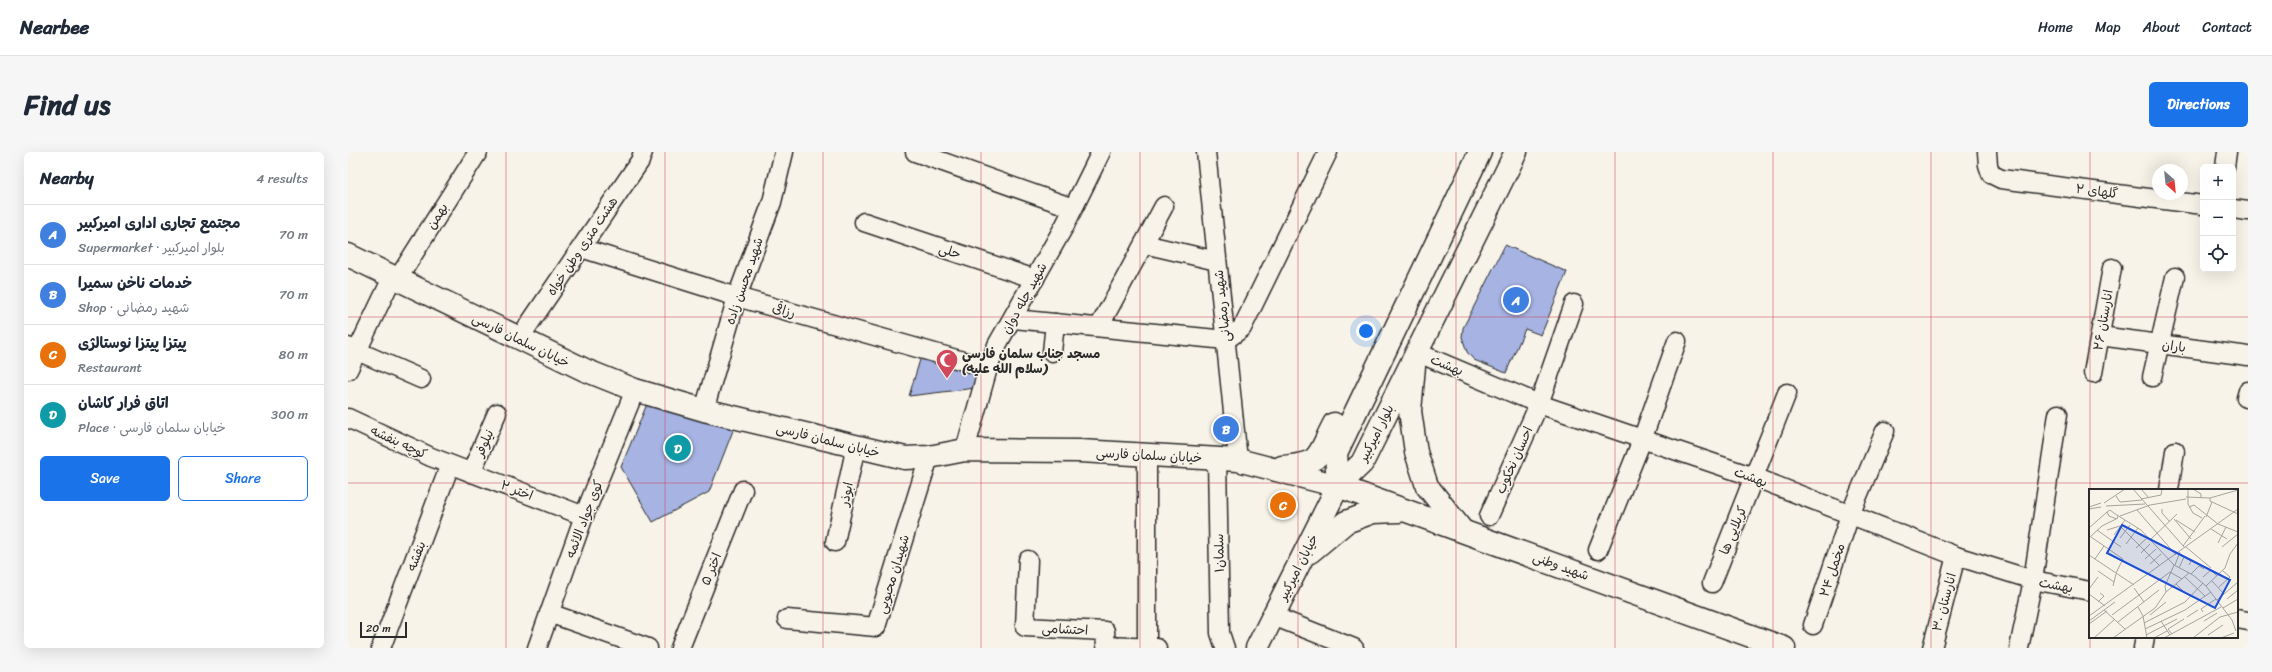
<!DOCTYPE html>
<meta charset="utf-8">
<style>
:root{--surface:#fff;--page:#f6f6f7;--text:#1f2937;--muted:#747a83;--line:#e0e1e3;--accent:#1a73e8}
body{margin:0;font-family:Sriracha,"Playpen Sans Arabic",sans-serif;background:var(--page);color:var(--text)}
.controls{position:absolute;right:12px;top:12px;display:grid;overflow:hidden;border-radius:6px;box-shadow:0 4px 16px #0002}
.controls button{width:36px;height:36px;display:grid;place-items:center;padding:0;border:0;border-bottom:1px solid var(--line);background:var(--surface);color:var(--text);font:20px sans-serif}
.compass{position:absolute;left:1804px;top:12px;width:36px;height:36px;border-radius:50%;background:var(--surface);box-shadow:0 4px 16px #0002;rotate:153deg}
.scale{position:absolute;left:12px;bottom:10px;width:47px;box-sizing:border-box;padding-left:4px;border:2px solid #2b2b2b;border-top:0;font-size:11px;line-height:14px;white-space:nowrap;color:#2b2b2b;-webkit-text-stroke:3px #f7f3e8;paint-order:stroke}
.you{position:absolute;left:1018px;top:179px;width:14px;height:14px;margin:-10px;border:3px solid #fff;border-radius:50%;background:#1a73e8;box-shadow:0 0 0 6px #1a73e833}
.badge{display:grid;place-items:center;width:26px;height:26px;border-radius:50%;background:var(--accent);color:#fff;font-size:13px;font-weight:700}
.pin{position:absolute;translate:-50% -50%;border:2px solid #fff;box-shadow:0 1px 4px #0006}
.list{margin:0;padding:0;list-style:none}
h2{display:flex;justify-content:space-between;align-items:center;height:52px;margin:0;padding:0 16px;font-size:17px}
h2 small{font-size:13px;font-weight:400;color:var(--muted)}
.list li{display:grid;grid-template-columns:26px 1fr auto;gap:12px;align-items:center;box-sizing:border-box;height:60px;padding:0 16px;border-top:1px solid var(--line)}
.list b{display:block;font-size:15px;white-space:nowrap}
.list p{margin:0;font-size:13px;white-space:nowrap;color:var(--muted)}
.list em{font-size:13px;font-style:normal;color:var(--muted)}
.actions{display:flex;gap:8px;padding:12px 16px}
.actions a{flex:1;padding:9px 0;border:1px solid var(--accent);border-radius:6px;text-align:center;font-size:14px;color:var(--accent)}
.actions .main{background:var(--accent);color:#fff}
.icon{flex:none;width:22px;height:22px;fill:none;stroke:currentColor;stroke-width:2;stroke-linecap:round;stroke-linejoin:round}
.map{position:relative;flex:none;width:1900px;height:496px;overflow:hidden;border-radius:6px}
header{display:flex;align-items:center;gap:24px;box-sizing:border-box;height:56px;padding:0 20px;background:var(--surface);border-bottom:1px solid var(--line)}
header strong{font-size:19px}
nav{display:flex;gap:22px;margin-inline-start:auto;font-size:14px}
.intro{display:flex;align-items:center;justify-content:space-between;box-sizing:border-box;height:96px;padding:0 24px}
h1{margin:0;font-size:28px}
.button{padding:10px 18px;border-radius:6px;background:var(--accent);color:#fff;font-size:14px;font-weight:700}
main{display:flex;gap:24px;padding:0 24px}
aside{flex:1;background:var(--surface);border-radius:6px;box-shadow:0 4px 16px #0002}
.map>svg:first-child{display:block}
.building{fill:#a6b3e3;stroke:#2b2b2b}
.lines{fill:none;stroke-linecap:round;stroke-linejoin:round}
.street-casing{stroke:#2b2b2b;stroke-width:21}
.secondary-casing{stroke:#2b2b2b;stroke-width:25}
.street{stroke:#f7f3e8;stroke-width:18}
.secondary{stroke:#f7f3e8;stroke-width:22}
.grid{fill:none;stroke:#d1495b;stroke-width:1;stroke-opacity:0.55}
.labels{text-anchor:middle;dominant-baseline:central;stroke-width:3;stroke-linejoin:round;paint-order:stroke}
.street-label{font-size:13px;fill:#2b2b2b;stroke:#f7f3e8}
.poi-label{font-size:13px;font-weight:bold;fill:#2b2b2b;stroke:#f7f3e8;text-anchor:start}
.inset-road{fill:none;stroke:#a5a39c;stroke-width:1}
.view{fill:#1d4ed8;fill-opacity:0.15;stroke:#1d4ed8;stroke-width:2}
.inset-edge{fill:none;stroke:#2b2b2b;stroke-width:2}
</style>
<header>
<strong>Nearbee</strong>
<nav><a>Home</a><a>Map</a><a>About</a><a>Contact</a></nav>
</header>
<div class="intro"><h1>Find us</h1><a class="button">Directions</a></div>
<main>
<aside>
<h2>Nearby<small>4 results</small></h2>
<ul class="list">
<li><span class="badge" style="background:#3f7fe0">A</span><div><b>مجتمع تجاری اداری امیرکبیر</b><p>Supermarket · بلوار امیرکبیر</p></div><em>70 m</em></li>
<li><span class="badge" style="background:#3f7fe0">B</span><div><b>خدمات ناخن سمیرا</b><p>Shop · شهید رمضانی</p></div><em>70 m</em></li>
<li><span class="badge" style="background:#e8710a">C</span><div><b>پیتزا پیتزا نوستالژی</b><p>Restaurant</p></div><em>80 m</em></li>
<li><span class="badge" style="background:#0f9aa8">D</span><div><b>اتاق فرار کاشان</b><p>Place · خیابان سلمان فارسی</p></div><em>300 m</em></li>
</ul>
<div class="actions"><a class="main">Save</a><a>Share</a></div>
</aside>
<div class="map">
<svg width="1900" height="496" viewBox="0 0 1900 496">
<rect width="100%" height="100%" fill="#f7f3e8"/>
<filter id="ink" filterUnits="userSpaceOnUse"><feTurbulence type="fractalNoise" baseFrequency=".025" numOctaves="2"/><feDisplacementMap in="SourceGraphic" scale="8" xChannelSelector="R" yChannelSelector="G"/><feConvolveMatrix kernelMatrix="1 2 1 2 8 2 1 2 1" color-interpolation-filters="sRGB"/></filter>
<g filter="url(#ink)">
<g class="building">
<polygon points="1157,93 1219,120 1193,183 1177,177 1158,221 1126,208 1119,200 1114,185 1115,176"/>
<polygon points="574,201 635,219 628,236 561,244"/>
<polygon points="299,252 386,276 361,340 305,370 273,315"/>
</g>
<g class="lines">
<g class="street-casing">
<g id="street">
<polyline points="567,0 725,56"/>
<polyline points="858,0 890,308"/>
<polyline points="1639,0 1640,13 1643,22 1653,27 1855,53"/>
<polyline points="1877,15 1879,0"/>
<polyline points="1885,57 1900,59"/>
<polyline points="516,70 687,127"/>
<polyline points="796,92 869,109"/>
<polyline points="233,96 389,145 640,216"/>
<polyline points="49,128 130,0"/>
<polyline points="666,167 878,188 894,176 980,0"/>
<polyline points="751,175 816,54"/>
<polyline points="1752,184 1900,204"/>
<polyline points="171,187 292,9 295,0"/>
<polyline points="0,195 73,227"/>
<polyline points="704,200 707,171"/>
<polyline points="1068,200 1191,252 1406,325 1608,404 1685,428 1742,439"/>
<polyline points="0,218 44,126"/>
<polyline points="1745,221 1764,116"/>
<polyline points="1804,225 1827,125"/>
<polyline points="1898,246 1900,239"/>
<polyline points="356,258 389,145 424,50 436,0"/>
<polyline points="0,266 83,305 236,364"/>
<polyline points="617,298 640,216 649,193 717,73 753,0"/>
<polyline points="799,304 799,495"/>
<polyline points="869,306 872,481 877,496"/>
<polyline points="123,321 149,261"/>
<polyline points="1821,338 1827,299"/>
<polyline points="1141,364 1191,252 1226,152"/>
<polyline points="487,390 508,294"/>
<polyline points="1250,398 1294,288 1329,189"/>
<polyline points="680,408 677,475 757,479 758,494 809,496"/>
<polyline points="1364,431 1439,241"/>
<polyline points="201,461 300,496"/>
<polyline points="925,464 1006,496"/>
<polyline points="439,467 528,475 581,305"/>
<polyline points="1889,467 1900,469"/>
<polyline points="1465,473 1502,363 1537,279"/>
<polyline points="33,496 102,313"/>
<polyline points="189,496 236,364 287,238"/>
<polyline points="332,496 395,338"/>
<polyline points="1584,496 1608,404"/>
<polyline points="1671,496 1685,428 1710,262"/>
<polyline points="1795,496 1797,485"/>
</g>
</g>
<g class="secondary-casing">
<g id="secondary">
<polyline points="0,103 237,218 287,238 356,258 557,306 581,305 617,298 732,299 890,308 990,334 1436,496"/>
<polyline points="1066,214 1062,259 1068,300 1079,334 1113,377"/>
<path d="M934,315C975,311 968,306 986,272"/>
<polyline points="990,334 988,301 1132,0"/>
<polyline points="962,400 998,370 1025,360 1051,359"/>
<polyline points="909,496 990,334 1014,311 1168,0"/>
</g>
</g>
<use href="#street" class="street"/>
<use href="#secondary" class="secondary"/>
</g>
</g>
<path class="grid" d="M158,0V496M317,0V496M475,0V496M633,0V496M792,0V496M950,0V496M1108,0V496M1267,0V496M1425,0V496M1583,0V496M1742,0V496M0,165H1900M0,331H1900"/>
<defs>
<g id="mosque-pin" transform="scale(1.15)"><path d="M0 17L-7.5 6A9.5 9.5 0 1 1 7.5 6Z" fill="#d1495b" stroke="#f7f3e8"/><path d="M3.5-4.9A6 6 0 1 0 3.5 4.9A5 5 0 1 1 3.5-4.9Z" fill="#fff"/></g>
</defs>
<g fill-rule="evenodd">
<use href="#mosque-pin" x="599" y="208"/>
</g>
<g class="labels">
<g class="street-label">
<text transform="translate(1749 39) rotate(7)">گلهای ۲</text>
<text transform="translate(89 64) rotate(-58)">بهمن</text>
<text transform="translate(234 94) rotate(-56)">هشت متری وطن خواه</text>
<text transform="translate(602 99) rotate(18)">حلی</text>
<text transform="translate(396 129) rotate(-71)">شهید محسن زاده</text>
<text transform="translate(676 146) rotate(-61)">شهید چله دوان</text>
<text transform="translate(874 154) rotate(-96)">شهید رمضانی</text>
<text transform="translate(436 158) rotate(16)">رزاقی</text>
<text transform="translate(1755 168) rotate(-80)">انارستان ۲۶</text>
<text transform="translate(173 188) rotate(26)">خیابان سلمان فارسی</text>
<text transform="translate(1826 194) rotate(8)">باران</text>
<text transform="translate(1099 213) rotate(23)">بهشت</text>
<text transform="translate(1028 281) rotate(-63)">بلوار امیرکبیر</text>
<text transform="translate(480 288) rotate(14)">خیابان سلمان فارسی</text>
<text transform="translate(51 290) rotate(25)">کوچه بنفشه</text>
<text transform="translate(136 291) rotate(-66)">نیلوفر</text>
<text transform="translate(801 303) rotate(3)">خیابان سلمان فارسی</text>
<text transform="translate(1166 308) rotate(-66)">احسان نخکوب</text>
<text transform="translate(1403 325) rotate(20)">بهشت</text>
<text transform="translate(169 338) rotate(21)">اختر ۲</text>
<text transform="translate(498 342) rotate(-78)">ابوذر</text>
<text transform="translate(236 367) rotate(-69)">کوی جواد الائمه</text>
<text transform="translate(1385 378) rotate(-68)">کربلایی ها</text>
<text transform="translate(871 401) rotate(-91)">سلمان۱</text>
<text transform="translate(68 404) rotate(-69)">بنفشه</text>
<text transform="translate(1213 414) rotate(20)">شهید وطنی</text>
<text transform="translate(950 415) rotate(-63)">خیابان امیرکبیر</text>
<text transform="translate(363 417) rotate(-68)">اختر ۵</text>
<text transform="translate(1484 418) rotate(-72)">مخمل ۲۴</text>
<text transform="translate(545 422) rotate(-73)">شهیدان محبوبی</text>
<text transform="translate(1708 433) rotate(11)">بهشت</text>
<text transform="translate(1596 450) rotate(-75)">انارستان ۳۰</text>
<text transform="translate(717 477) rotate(3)">احتشامی</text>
</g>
<g class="poi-label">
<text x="614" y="201">مسجد جناب سلمان فارسی<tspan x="614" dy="15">(سلام الله علیه)</tspan></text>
</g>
</g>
<g transform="translate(1741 337)">
<rect width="149" height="149" fill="#f7f3e8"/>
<path class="inset-road" d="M44,0L96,59M52,0L60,9M99,0V15L104,24L113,29M104,0L112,5V9M27,7L31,13L53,11M97,8L121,9L149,1M121,9V12L149,25M52,10L72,6L73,0M15,14L36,0M17,17L56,15M0,18L12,14M100,18L105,16L129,35M0,20L12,18M73,20V24L81,33M21,21L29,27L28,30L20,27L18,23ZM48,21L87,66M28,26L52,41L85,76L104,86L117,97L143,131L147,142M31,27L61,16L97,10M117,28L123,13M85,30L102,50M87,31L106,43M129,35L149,43M31,37L71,77M0,39L18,23M122,40L138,50M8,41L32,58M18,41L31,37M25,46L36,31M1,48L13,37L27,30M2,48L34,70L27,84M31,49L41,36M61,51L88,25M129,54L137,38M37,55L49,39M94,57L116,27M97,58L122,79M133,58L149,45M47,59L57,50M52,64L61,55M91,65L102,72L100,76M0,66L45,96M6,70L15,57M56,70L67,60M61,75L72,65M86,76L91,63M90,79L95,68M9,82L25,93M102,85L110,77L115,80M96,88L116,107M114,88L122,81L128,87M123,92L135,105M87,95L96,104M24,97L27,85M117,97L136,79L141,65L149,54M130,98L141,88L134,82M45,99L55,113M0,100L9,88M77,103L76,97L85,76M0,105L16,117M138,110L149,101M128,111L149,93M9,113L15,107L11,104M49,118L54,127L58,149M134,119L149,110M15,121L36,140M114,123L112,120L127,110M23,126L81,83L93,90M61,126L77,113M0,127L149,20M98,128L109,121M0,132L26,113M72,132L81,146M115,132L128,124M29,133L70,101M55,134L96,113L114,94M0,135L18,122M56,140L96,121L122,103M83,145L79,140L95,130M57,146L88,130M119,146L134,136M5,149L26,130M24,149L66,119L77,103L100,84M65,149L78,142M75,149L132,118M104,149L131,128L149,123M132,149L145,144"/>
<path class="view" d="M33,36L141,91L126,119L18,64Z"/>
<rect width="149" height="149" class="inset-edge"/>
</g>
</svg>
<div class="controls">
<button>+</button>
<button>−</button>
<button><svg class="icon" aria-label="locate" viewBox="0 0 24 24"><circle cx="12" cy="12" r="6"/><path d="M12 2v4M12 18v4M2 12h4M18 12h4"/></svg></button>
</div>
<svg class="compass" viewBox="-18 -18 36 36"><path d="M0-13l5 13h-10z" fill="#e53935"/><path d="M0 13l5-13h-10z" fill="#747a83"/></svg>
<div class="scale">20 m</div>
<div class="you"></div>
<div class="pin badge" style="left:1168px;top:148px;background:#3f7fe0">A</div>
<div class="pin badge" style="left:878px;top:277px;background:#3f7fe0">B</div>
<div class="pin badge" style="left:935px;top:353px;background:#e8710a">C</div>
<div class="pin badge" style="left:330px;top:296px;background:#0f9aa8">D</div>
</div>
</main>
